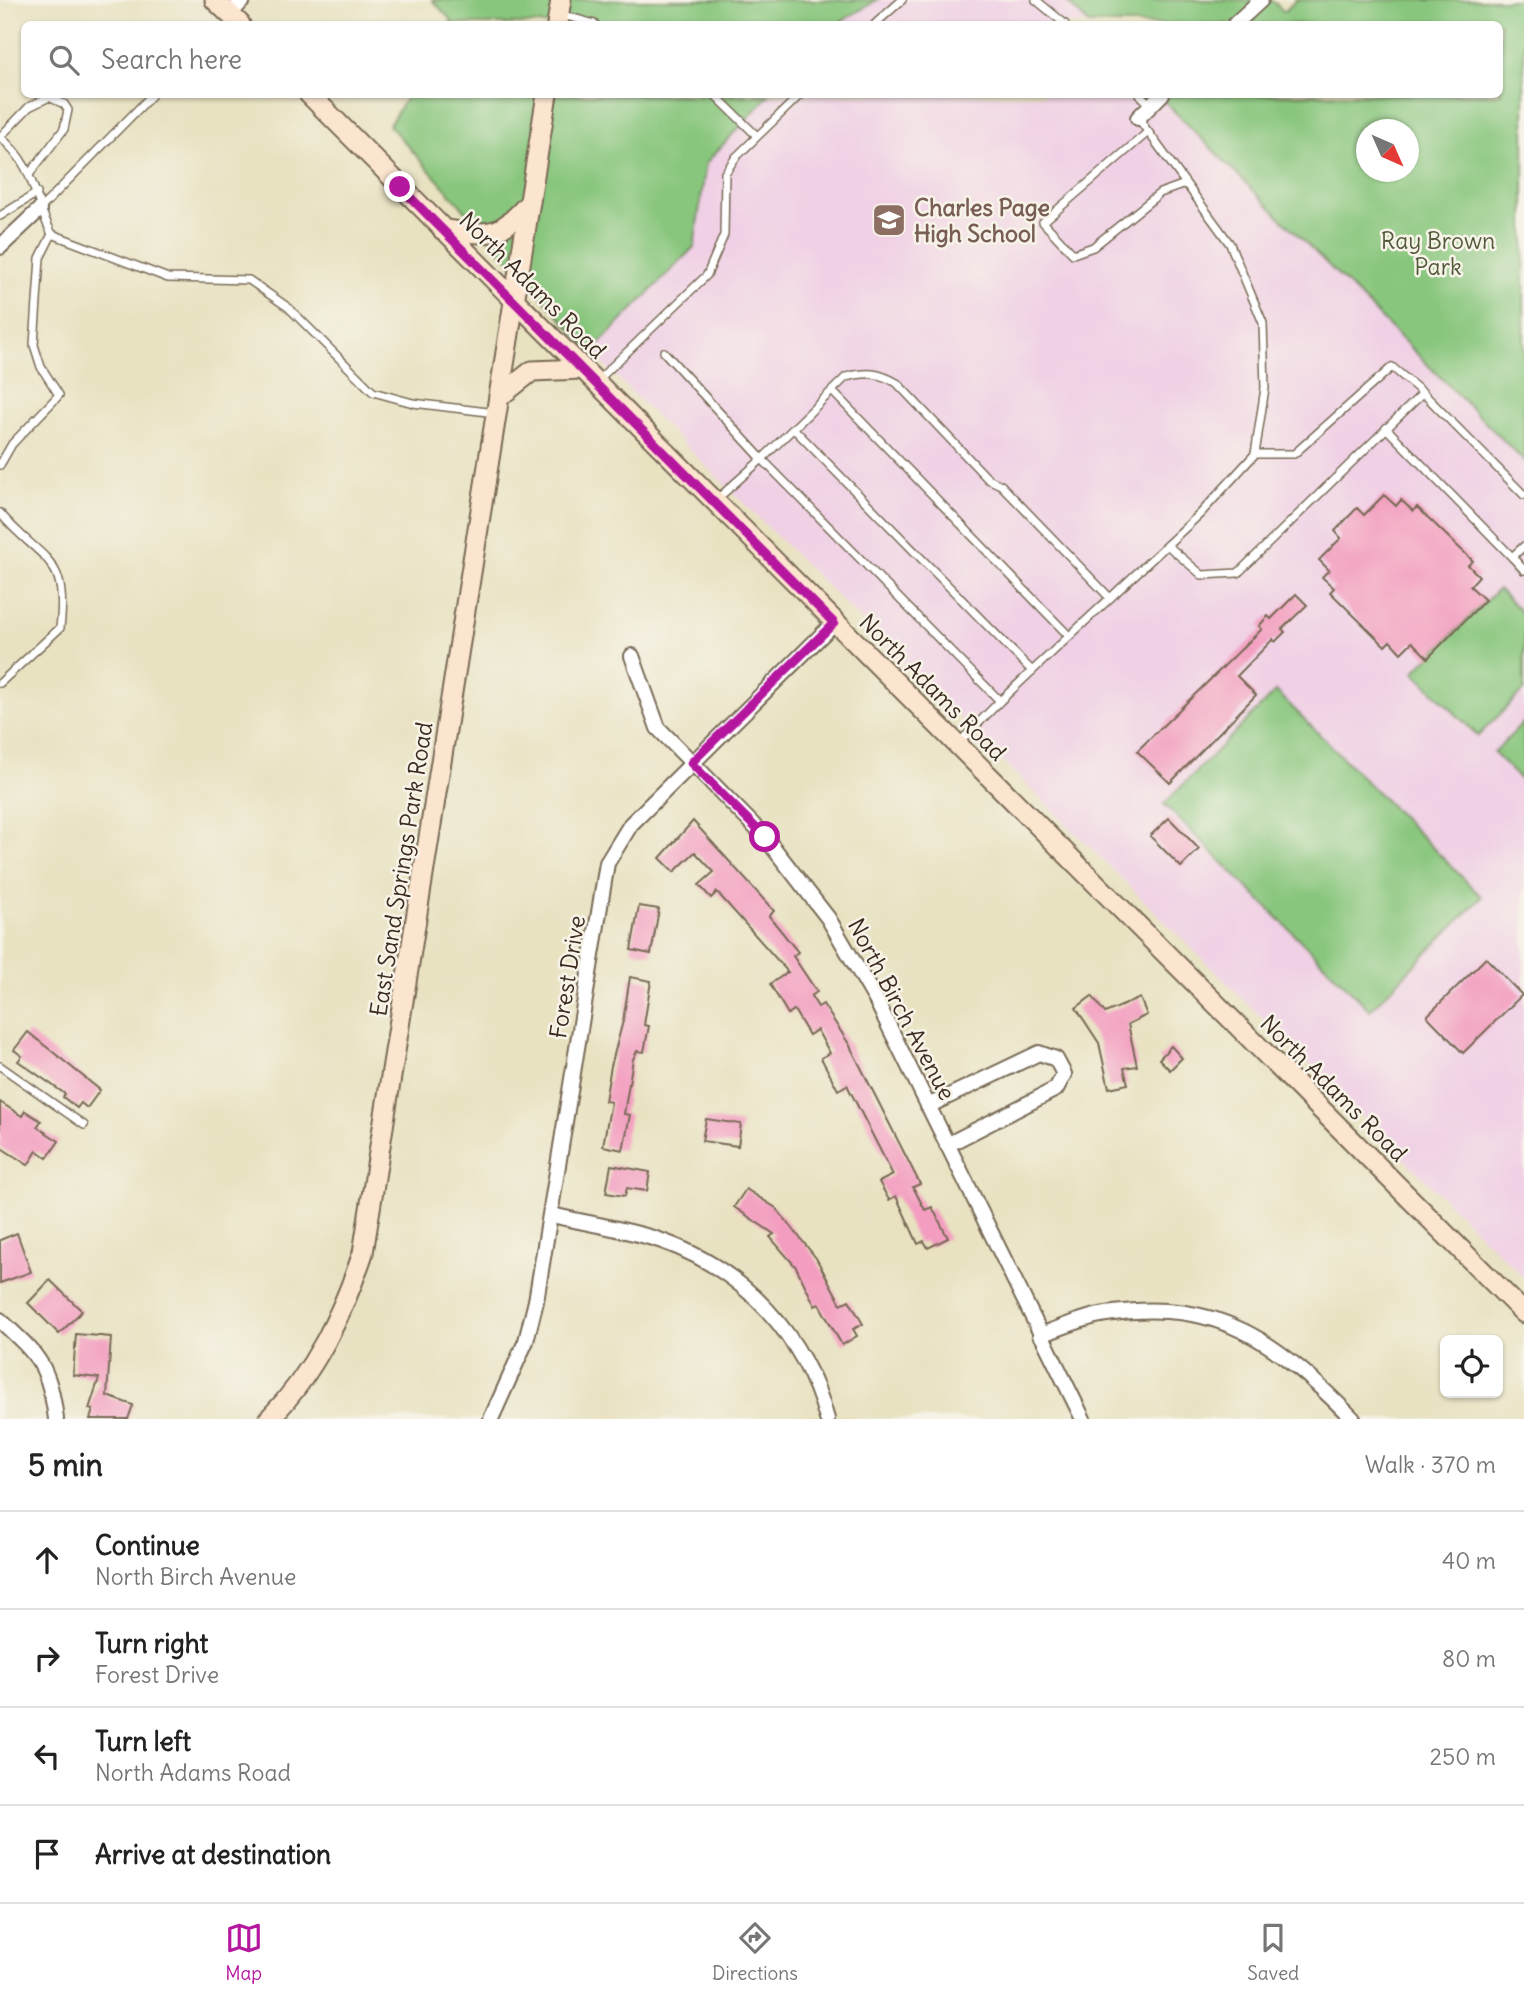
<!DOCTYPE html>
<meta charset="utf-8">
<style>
:root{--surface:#fff;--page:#f6f6f6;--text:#222;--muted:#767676;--line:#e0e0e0;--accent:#b5179e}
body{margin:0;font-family:Delius,sans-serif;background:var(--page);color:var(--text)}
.controls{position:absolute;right:21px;bottom:21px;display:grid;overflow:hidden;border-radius:10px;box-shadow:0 2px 5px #0004}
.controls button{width:63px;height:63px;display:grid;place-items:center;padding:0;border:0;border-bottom:2px solid var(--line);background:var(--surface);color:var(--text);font:35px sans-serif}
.compass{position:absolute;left:1356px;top:119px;width:63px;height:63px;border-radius:50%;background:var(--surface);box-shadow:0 2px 5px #0004;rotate:135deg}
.stop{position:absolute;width:21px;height:21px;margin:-16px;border:5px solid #b5179e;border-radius:50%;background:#fff}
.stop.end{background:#b5179e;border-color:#fff;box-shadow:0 2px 7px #0008}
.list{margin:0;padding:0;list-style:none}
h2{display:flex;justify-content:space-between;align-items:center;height:91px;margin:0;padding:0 28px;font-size:30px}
h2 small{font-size:23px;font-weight:400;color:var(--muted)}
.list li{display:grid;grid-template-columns:46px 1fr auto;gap:21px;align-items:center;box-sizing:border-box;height:98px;padding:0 28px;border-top:2px solid var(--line)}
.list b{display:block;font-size:26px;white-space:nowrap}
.list p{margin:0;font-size:23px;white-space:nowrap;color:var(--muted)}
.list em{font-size:23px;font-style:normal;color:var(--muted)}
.icon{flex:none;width:38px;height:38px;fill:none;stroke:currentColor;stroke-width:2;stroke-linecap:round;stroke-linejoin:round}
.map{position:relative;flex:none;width:1524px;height:1419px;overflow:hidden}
.search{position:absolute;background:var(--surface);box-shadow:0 2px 5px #0004;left:21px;right:21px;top:21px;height:77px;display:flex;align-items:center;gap:18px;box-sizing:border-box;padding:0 24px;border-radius:10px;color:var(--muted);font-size:26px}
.sheet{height:483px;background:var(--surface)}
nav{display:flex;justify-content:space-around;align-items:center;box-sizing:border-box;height:98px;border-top:2px solid var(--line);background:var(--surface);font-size:19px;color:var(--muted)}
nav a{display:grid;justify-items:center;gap:4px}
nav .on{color:var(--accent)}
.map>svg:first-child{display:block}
.built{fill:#f0d0e5}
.green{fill:#88c67d;stroke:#62784e;stroke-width:2;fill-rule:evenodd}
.building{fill:#f39ec0}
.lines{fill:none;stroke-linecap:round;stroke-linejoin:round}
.lane-casing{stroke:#786a57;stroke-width:10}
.street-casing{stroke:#786a57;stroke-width:18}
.secondary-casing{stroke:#786a57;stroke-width:23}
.lane{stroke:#fff;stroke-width:7}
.street{stroke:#fff;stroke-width:14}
.secondary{stroke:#fce5cf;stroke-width:19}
.route{stroke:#b5179e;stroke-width:9}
.labels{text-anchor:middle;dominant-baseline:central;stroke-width:5;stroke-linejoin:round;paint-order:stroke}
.education-label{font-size:23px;font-weight:bold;fill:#785e54;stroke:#f7f3e8;text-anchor:start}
.park-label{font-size:23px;fill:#52593a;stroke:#f7f3e8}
.street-label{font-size:23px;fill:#3b2a1e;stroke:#f7f3e8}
</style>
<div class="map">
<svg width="1524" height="1419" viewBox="0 0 1524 1419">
<rect width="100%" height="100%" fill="#f7f3e8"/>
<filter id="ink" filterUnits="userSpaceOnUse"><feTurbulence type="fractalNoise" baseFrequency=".0143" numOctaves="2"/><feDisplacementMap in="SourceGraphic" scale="14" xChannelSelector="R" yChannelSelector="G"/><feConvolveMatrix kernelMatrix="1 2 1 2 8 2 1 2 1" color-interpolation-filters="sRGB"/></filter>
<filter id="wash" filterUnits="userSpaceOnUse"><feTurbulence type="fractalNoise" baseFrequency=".00686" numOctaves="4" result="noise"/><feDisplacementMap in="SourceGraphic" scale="28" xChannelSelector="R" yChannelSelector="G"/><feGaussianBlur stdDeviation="1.57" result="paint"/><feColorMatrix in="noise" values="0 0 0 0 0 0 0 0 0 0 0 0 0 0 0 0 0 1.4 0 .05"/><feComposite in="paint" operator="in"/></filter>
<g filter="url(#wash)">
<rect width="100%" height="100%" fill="#e8e2c1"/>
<g class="built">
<polygon points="877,0 1065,0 1089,24 837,24"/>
<polygon points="769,95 1158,95 1524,461 1524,1278 591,352 694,247 706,163"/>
</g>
<g class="green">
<polygon points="432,0 877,0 837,24 450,24 452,21"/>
<path d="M1065,0H1272L1284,12L1296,0H1524V461L1158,95L1500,94V24H1089ZM1366,130H1408V172H1366Z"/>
<polygon points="408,95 769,95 706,163 694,247 591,352 389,125"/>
<polygon points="1498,589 1524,615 1524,690 1478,736 1414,672"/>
<polygon points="1276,691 1482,897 1370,1010 1164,804"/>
<polygon points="1524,722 1524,783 1494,753"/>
</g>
<g id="blocks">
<g class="building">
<polygon points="1384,495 1396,506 1401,500 1413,511 1417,507 1473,561 1468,565 1479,576 1470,586 1485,600 1428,658 1412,642 1401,653 1390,641 1385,646 1330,592 1334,588 1322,577 1329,570 1319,560 1341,538 1335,531 1357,508 1364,515"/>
<polygon points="1296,594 1307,605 1282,629 1285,632 1275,642 1273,639 1237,676 1256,695 1170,783 1137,751 1262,629 1259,626 1268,616 1271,619"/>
<polygon points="1169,818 1199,849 1181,867 1150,836"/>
<polygon points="693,821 774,911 769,916 798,952 793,956 817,992 811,996 818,1007 823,1004 849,1044 920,1184 913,1187 925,1210 932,1207 948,1238 928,1248 924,1241 918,1244 896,1196 889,1200 879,1182 893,1175 847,1085 838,1090 821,1058 830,1053 817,1030 809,1035 794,1010 788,1014 770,984 788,972 717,892 711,898 699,885 714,872 695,852 674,872 660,858"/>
<polygon points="639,906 659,909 651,954 631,950"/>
<polygon points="1486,958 1522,995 1463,1053 1427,1016"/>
<polygon points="630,977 651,981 644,1025 649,1026 644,1052 637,1051 633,1059 624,1114 630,1115 623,1150 603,1146 611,1102 605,1101 611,1066 623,1021"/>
<polygon points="1092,996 1105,1013 1140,998 1147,1015 1128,1024 1137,1066 1124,1068 1128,1084 1109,1088 1099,1043 1076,1008"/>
<polygon points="28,1032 100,1090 87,1108 81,1103 77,1108 63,1097 65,1094 18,1061 22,1056 14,1050"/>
<polygon points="1171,1046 1182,1058 1170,1070 1159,1059"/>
<polygon points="0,1102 22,1116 25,1111 41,1121 37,1127 59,1141 47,1158 37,1151 28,1165 0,1147"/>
<polygon points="706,1119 741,1124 738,1146 702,1141"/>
<polygon points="611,1165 650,1172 647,1191 627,1188 625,1196 606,1193"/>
<polygon points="746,1189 776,1208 816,1258 841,1304 849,1300 863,1324 853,1329 857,1336 842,1345 819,1304 815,1306 796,1267 770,1237 774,1234 734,1207"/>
<polygon points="17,1233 31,1272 0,1283 0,1240"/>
<polygon points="50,1280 82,1311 59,1334 28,1303"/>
<polygon points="76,1334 111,1337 107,1396 133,1405 128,1419 90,1419 93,1410 89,1409 99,1378 73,1375"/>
</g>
</g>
</g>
<g filter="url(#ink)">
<use href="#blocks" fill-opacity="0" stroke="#786a57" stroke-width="2"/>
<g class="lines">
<g class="lane-casing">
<g id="lane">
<polyline points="1036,0 1065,24"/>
<polyline points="559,14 595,24"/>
<polyline points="875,24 902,0"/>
<polyline points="714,94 757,136"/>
<polyline points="1139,94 1151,105"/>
<polyline points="1148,132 1043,222 1073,254 1093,247 1160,193 1185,184"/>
<path d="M0,137C36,167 32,196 52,234L168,278L249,280L289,308L373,392L413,403L496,413"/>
<polyline points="0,137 29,107 49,97 64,104 68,110 64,129 31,172"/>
<polyline points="39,210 151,96"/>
<polyline points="0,216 37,193"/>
<polyline points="664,352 762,459 716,500"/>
<polyline points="596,382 707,275 724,235 725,173 736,157 801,94"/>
<polyline points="832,391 1069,636"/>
<polyline points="1423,393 1524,495"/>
<polyline points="793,428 1032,671"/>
<polyline points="1386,428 1512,557 1524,546"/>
<polyline points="0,465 12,444 59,395 41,367 34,345 40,258 52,234"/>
<path d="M0,513C41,562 69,554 60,628L0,683"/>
<polyline points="1167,545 1202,575 1238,573 1423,393 1392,367 1294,454 1255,454"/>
<polyline points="1512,557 1524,570"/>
<path d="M1000,701L762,459L846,377C867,372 878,372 897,383L988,479L1001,485L1110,598"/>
<polyline points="957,745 1000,701 1200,514 1255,454 1265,388 1263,323 1230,244 1138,118"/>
<polyline points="0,1066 84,1125"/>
</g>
</g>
<g class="street-casing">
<g id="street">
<polyline points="230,14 243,0"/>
<polyline points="1235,24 1261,0"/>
<polyline points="1138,118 1162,94"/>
<polyline points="0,247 39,210"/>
<polyline points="632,656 658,728 765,837 828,918 876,1000 1083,1419"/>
<polyline points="928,1106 1039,1053 1056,1059 1064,1074 1056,1089 947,1145"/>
<path d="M552,1215C588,1224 627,1229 662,1241C744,1270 805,1336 827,1419"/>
<path d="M0,1320C39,1356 49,1365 56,1419"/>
<path d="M1040,1335C1061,1328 1084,1317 1106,1314C1220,1297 1277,1342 1353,1419"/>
<polyline points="491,1419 526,1341 536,1301 607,863 631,824 834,623"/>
</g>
</g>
<g class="secondary-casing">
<g id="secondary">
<polyline points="215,0 240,24"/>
<polyline points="557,24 561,0"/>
<polyline points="309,94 1524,1313"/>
<path d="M443,230C490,234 497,240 530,202"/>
<polyline points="499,397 532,371 582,369"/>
<path d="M269,1419C315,1372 342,1315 363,1253L547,94"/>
</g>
</g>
<use href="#lane" class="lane"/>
<use href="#street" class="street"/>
<use href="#secondary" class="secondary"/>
</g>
</g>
<g class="lines" filter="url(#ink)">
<polyline class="route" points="400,187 834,623 691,763 765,837"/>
</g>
<defs>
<g id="school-square" transform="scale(1.75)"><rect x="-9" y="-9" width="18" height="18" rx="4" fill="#8d6e63" stroke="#f7f3e8"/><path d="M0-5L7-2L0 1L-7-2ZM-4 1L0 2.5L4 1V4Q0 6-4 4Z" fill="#fff"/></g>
</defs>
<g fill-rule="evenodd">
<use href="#school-square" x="889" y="220"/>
</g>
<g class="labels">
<g class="education-label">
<text x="914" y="207">Charles Page<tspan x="914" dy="26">High School</tspan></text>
</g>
<g class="park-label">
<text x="1438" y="240">Ray Brown<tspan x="1438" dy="26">Park</tspan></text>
</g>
<g class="street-label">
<text transform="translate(533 285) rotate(45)">North Adams Road</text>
<text transform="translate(933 687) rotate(45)">North Adams Road</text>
<text transform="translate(401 869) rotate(-81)">East Sand Springs Park Road</text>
<text transform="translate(567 977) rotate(-81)">Forest Drive</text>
<text transform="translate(902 1009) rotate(62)">North Birch Avenue</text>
<text transform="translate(1334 1088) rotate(45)">North Adams Road</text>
</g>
</g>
</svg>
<div class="controls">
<button><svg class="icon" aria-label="locate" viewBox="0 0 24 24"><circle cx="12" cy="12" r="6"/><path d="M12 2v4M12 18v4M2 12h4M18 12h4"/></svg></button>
</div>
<svg class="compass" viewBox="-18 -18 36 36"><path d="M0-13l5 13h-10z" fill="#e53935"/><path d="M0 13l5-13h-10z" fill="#767676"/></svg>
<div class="stop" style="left:765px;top:837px"></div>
<div class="stop end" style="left:400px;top:187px"></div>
<div class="search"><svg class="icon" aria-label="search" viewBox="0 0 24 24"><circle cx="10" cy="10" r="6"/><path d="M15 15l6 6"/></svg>Search here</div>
</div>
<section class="sheet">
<h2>5 min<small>Walk · 370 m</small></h2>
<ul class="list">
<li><svg class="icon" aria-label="ahead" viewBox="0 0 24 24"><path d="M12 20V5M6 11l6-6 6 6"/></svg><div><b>Continue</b><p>North Birch Avenue</p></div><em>40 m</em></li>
<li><svg class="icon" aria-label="right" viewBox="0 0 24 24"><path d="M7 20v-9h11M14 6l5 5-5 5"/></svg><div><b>Turn right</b><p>Forest Drive</p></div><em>80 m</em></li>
<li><svg class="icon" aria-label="left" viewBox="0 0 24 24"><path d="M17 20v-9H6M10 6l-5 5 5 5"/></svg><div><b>Turn left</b><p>North Adams Road</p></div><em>250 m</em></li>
<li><svg class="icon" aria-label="arrive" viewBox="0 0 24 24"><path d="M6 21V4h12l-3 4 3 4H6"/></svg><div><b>Arrive at destination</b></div></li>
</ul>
</section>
<nav>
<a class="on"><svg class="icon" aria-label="map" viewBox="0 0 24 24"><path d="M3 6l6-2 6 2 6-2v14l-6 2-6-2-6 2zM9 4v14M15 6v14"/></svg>Map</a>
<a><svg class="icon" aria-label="directions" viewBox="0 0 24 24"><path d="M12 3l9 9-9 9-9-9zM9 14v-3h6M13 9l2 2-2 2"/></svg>Directions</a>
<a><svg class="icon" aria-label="saved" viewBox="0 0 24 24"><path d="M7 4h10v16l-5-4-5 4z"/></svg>Saved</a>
</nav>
